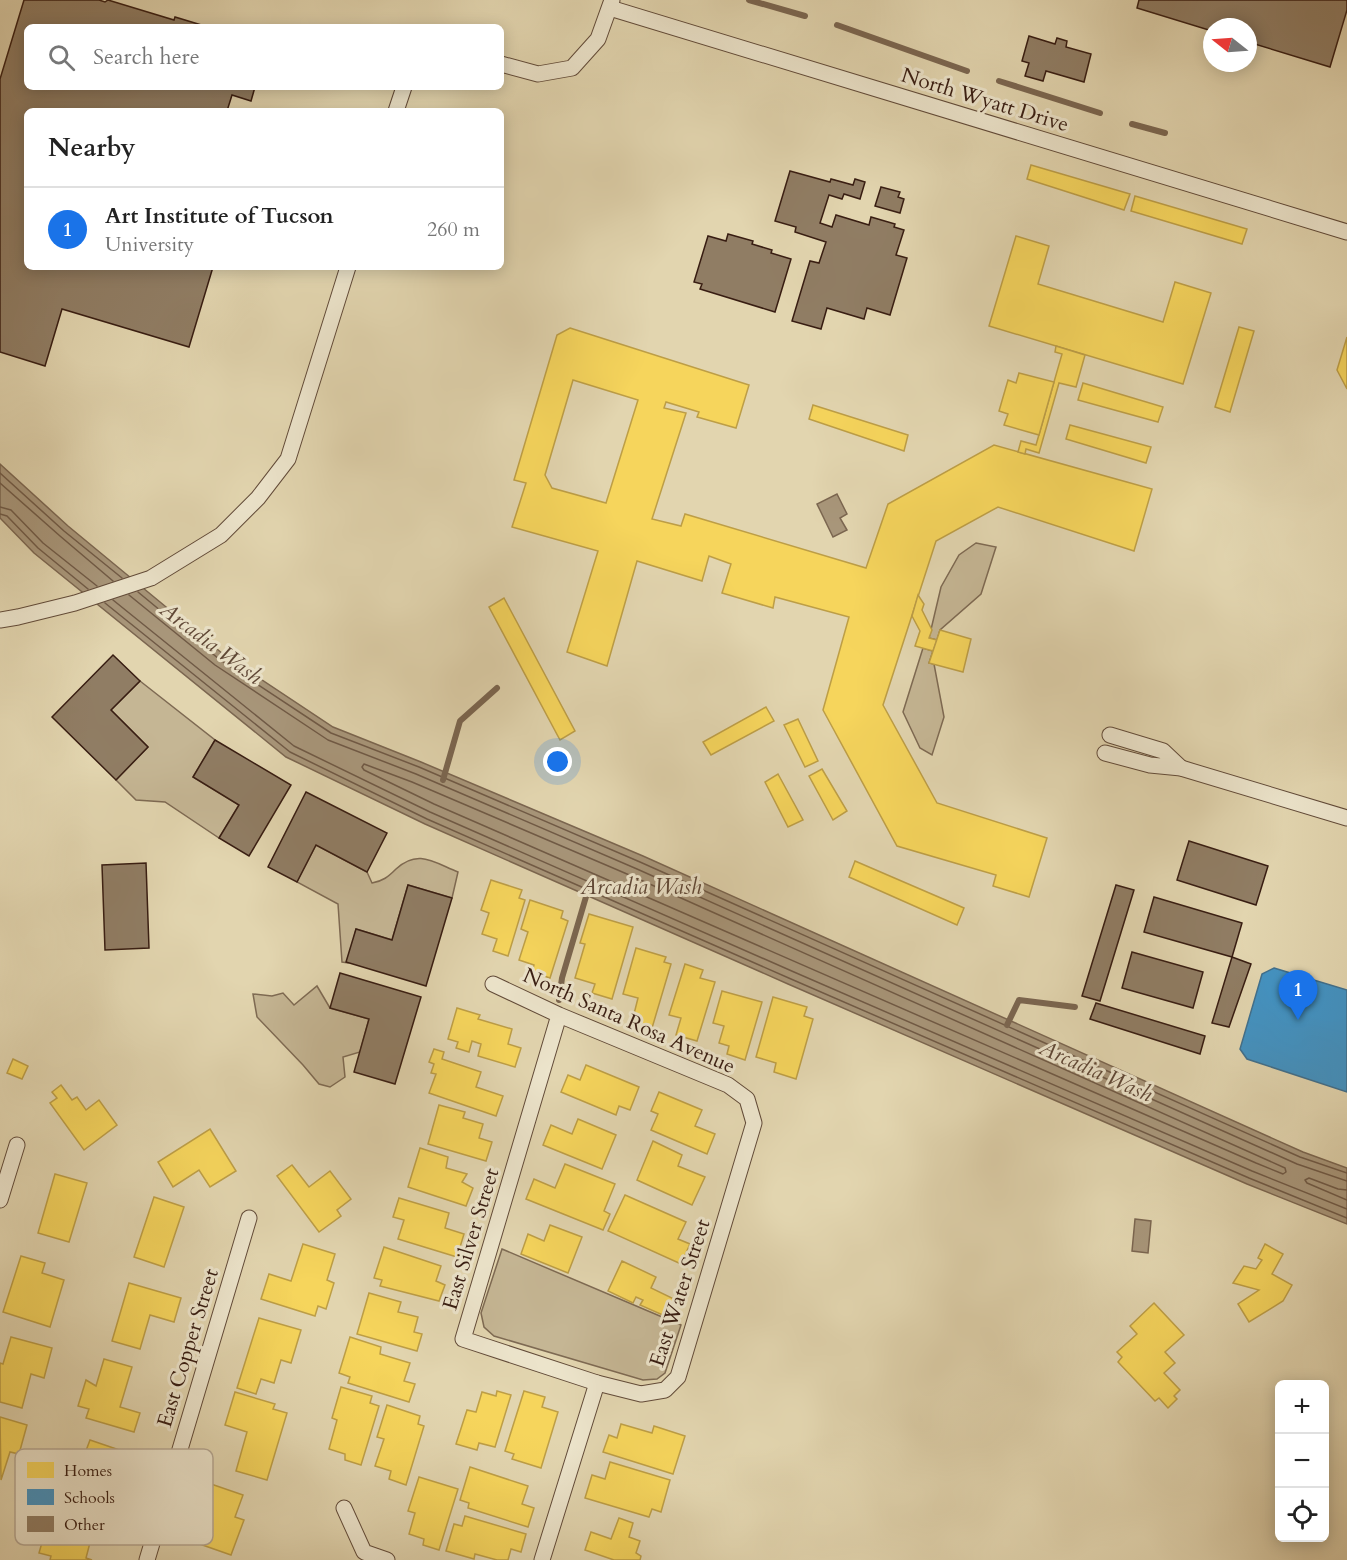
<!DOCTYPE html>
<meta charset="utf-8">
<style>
:root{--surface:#fff;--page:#f2f2f2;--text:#222;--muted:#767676;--line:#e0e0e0;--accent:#1a73e8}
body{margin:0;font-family:Cardo,serif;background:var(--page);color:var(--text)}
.controls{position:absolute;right:18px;bottom:18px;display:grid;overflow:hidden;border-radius:9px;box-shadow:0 3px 15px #0003}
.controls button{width:54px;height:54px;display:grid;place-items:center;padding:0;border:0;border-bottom:2px solid var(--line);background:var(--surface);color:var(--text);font:30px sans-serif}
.compass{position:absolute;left:1203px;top:18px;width:54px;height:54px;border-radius:50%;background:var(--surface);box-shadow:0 3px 15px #0003;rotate:287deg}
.you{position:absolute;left:558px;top:762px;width:21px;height:21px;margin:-15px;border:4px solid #fff;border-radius:50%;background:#1a73e8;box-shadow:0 0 0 9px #1a73e833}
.badge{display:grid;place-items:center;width:39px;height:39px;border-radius:50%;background:var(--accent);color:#fff;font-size:20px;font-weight:700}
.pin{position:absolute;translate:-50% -50px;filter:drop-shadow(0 2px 3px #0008)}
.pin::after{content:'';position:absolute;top:32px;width:21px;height:18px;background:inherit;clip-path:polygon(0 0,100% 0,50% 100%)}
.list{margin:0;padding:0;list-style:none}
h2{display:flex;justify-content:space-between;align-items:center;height:78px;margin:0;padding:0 24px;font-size:26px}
h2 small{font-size:20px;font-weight:400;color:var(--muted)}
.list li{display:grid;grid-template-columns:39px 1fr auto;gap:18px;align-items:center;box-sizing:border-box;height:84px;padding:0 24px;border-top:2px solid var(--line)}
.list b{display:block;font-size:22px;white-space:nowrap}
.list p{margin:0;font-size:20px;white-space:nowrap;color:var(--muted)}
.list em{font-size:20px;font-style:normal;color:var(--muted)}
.icon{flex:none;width:33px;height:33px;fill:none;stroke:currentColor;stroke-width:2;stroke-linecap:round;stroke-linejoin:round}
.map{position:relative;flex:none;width:1347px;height:1560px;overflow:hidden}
.search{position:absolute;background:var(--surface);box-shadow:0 3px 15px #0003;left:24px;top:24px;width:480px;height:66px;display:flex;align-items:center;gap:15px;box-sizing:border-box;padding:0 21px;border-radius:9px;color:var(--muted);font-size:22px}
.panel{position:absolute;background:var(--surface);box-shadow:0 3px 15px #0003;left:24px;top:108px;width:480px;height:162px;border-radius:9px}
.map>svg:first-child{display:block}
.green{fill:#c5b694;stroke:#7e6a53;stroke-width:1.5}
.water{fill:#a8967a;stroke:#7b6650;stroke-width:1.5}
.homes{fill:#f6d55c;stroke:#bd9e46;stroke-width:1.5;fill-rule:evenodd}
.schools{fill:#4393c3;stroke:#40708e;stroke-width:1.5}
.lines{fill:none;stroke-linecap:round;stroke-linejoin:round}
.shore{stroke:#705a46;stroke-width:1.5}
.stream{stroke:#7b6650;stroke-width:6}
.building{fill:#907d64;stroke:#381d12;stroke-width:1.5}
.street-casing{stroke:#624b39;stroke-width:17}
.street{stroke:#ece4cb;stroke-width:15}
.labels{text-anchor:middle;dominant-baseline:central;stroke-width:6;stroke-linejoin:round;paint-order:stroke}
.street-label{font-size:21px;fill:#381d12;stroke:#ece4cb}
.water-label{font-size:22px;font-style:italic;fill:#5f4736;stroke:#ece4cb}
.key{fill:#ece4cb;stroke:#b6a894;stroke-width:1.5}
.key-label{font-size:16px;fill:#381d12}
</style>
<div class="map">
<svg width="1347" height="1560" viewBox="0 0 1347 1560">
<rect width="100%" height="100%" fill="#e2d5af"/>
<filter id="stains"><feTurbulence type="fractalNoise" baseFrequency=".00333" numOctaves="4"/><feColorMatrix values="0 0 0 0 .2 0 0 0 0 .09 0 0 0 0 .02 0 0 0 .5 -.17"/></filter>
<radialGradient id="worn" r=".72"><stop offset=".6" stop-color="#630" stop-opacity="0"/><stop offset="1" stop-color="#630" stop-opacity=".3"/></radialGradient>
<g class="green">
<polygon points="976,543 996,547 981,594 940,630 937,640 929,638 941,587 959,555"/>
<polygon points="923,648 933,651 929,663 934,664 944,717 932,755 920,748 903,712"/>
<polygon points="140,681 215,740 193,777 239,805 219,838 165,802 136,800 116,780 148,747 111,710"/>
<path d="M316,845L367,872L372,883C383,881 388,877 396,869C418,849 433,862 458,872L452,898L408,885L392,940L356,929L348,963L342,962L338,904L297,882Z"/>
<polygon points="317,986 330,1008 369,1019 360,1052 343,1057 345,1077 330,1087 319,1084 303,1065 257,1017 253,994 272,996 283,993 294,1005"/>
<polygon points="502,1249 681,1325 665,1373 657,1379 643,1380 494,1336 484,1327 481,1313"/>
</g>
<g class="water">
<polygon points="0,464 68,526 223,654 333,727 421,762 643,856 1303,1152 1347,1168 1347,1224 1247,1184 788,984 425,824 286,757 34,553 0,518"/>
<polygon points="837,494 847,514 840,518 847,530 833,537 817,504"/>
<polygon points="1135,1219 1151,1221 1148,1253 1132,1251"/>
</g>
<g class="homes">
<polygon points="1031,165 1130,194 1124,210 1027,179"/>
<polygon points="1135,196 1247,229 1242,244 1131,211"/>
<polygon points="1016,236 1049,246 1038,284 1163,322 1175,282 1211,293 1183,384 989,326"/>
<polygon points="1239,327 1254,331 1230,412 1215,407"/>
<path d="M570,328L749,385L736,428L697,417L699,412L666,402L664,408L686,413L652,519L681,526L685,514L866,568L888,504L994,445L1152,489L1134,551L998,507L936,541L883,705L937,803L1047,838L1029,897L993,886L996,875L897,846L823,710L849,617L775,597L773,608L722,593L731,564L709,556L702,581L637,561L607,666L567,652L598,551L512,527L526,483L514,480L557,335ZM573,380L638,400L606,503L552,488L545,475Z"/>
<polygon points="1347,337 1347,389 1337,370"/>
<polygon points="1056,346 1085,355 1076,387 1059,383 1039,453 1026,449 1025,454 1018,452 1021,441 1036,445 1062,354 1055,352"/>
<polygon points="1019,373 1054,382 1039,435 1004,425 1008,414 999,411 1008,380 1016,383"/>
<polygon points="1083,383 1163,407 1158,422 1078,400"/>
<polygon points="813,405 908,435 904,451 809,419"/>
<polygon points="1070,425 1151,447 1146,463 1066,439"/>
<polygon points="918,595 924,604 922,610 932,630 929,638 937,640 933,651 915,646 920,631 912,616"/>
<polygon points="504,598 575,731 560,740 489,607"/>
<polygon points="940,630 971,639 963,672 929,663"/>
<polygon points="766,707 774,721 711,755 703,742"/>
<polygon points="798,719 818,761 805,767 784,725"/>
<polygon points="822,769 847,811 833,820 809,776"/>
<polygon points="778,774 803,820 788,827 765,782"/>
<polygon points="855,861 964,908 957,925 849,877"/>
<polygon points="491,880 522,890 519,898 525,900 508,956 493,951 497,939 482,934 489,913 481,910"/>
<polygon points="530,900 563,911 561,918 568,921 550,978 532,972 534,965 519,960 528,932 521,929"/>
<polygon points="589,914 633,927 612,999 592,993 595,984 575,978 585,944 580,943"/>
<polygon points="636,948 666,957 664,962 671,964 652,1028 632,1022 638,998 623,994"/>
<polygon points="685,964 703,970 700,978 715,982 697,1041 676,1035 681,1018 669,1015"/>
<polygon points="722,991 762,1002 745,1060 727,1054 729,1046 719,1043 724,1026 713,1023"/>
<polygon points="773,997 807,1007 804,1016 813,1019 796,1079 774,1072 776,1063 756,1057"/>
<polygon points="457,1008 480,1015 478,1019 512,1029 508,1044 521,1048 515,1067 478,1056 481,1044 472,1041 469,1052 456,1048 458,1042 448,1039"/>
<polygon points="434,1049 444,1052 442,1059 481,1072 476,1087 503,1096 496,1116 429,1093 436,1074 431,1073 434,1064 429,1062"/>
<polygon points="13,1059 28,1066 22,1079 7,1073"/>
<polygon points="586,1065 639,1087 630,1110 619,1106 616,1115 561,1092 568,1075 580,1080"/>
<polygon points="61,1085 72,1100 77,1097 86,1110 99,1100 117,1125 84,1150 50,1103 57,1098 52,1092"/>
<polygon points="659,1092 702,1110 695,1126 715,1134 707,1154 651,1130 658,1114 651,1111"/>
<polygon points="439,1105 465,1112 463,1118 483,1124 479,1138 492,1142 486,1161 428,1144"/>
<polygon points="578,1119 616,1135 602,1169 543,1145 551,1125 572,1134"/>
<polygon points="210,1129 236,1171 210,1187 199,1170 173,1187 158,1162"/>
<polygon points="653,1141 682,1155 678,1166 705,1177 692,1205 637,1180"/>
<polygon points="420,1148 448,1157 446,1168 467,1174 462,1182 473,1188 466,1206 408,1187"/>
<polygon points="565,1164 615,1184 604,1211 610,1214 603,1230 526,1199 534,1179 555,1188"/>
<polygon points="292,1165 309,1187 330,1171 351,1199 337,1210 341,1216 319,1232 277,1176"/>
<polygon points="55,1174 87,1183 69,1242 38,1233"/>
<polygon points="625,1195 686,1222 678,1239 690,1244 681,1264 608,1231"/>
<polygon points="154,1197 184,1207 164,1267 134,1257"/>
<polygon points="399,1198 449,1213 445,1228 464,1234 457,1257 398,1239 404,1220 393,1217"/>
<polygon points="550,1225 582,1237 568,1273 521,1254 528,1234 544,1241"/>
<polygon points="303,1244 335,1254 327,1280 334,1283 326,1309 318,1306 315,1316 261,1299 269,1274 291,1281"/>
<polygon points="1265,1244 1283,1254 1272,1274 1292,1285 1283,1301 1249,1322 1238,1304 1259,1290 1233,1283 1244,1266 1256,1269 1262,1260 1258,1258"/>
<polygon points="384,1247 441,1266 436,1281 445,1285 439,1301 380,1286 382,1280 374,1278"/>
<polygon points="21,1256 45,1263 42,1273 64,1280 50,1327 3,1312"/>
<polygon points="622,1261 656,1277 651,1288 674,1299 665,1316 640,1305 643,1300 636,1297 633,1303 608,1291"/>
<polygon points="129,1283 181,1298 174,1322 150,1315 140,1349 112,1341"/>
<polygon points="369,1293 401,1302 398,1312 418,1317 414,1332 422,1334 417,1351 357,1334"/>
<polygon points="1154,1303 1184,1335 1165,1352 1175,1363 1164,1373 1180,1390 1174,1396 1177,1399 1168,1408 1159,1398 1155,1401 1118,1362 1122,1357 1117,1352 1137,1334 1130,1326"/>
<polygon points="259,1318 301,1330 291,1363 281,1360 274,1383 261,1379 256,1394 237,1388"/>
<polygon points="11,1337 52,1348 44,1378 31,1374 22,1408 0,1402 0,1363 3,1364"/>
<polygon points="350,1337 381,1347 380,1354 410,1363 404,1381 415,1384 409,1402 348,1383 350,1377 339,1373"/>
<polygon points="104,1359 132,1367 120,1407 140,1413 134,1432 86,1418 89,1409 78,1406 86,1380 96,1386"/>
<polygon points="341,1387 372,1396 370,1403 379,1406 361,1465 345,1460 345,1454 329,1449 337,1420 332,1418"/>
<polygon points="497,1391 511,1395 495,1447 479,1443 477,1450 456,1444 467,1410 476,1412 482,1392 496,1396"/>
<polygon points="524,1391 545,1397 542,1407 558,1412 541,1468 512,1459 514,1454 505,1451"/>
<polygon points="235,1392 275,1404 273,1409 287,1413 267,1480 236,1471 247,1432 225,1425"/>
<polygon points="387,1405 420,1416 418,1424 424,1426 406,1485 389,1479 391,1471 375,1466 384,1439 377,1437"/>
<polygon points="0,1417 27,1425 19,1454 10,1452 1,1480"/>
<polygon points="621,1424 652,1433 654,1426 685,1436 673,1474 603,1452 609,1435 617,1438"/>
<polygon points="90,1440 137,1456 119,1510 83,1497 93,1468 81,1464"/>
<polygon points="610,1462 670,1480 661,1512 652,1509 649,1517 585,1498 592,1475 605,1479"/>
<polygon points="470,1467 528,1486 522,1504 534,1508 528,1527 468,1508 469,1503 460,1500"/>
<polygon points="419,1477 458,1489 439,1550 423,1545 424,1539 409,1534 415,1513 408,1511"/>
<polygon points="211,1484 243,1495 235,1517 244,1520 231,1555 191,1541"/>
<polygon points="50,1515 94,1527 86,1558 92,1560 50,1560 51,1556 39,1553"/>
<polygon points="465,1516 526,1534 521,1552 511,1549 508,1560 497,1560 475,1554 474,1559 446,1551 454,1524 462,1526"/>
<polygon points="619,1518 633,1523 629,1537 640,1541 636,1553 641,1556 640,1560 614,1560 585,1550 591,1532 611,1539"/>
</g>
<polygon class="schools" points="1274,968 1347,990 1347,1092 1247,1059 1240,1049 1262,974"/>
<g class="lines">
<g class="shore">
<polyline points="0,473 64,531 122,578"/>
<polyline points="0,483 60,536 113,581"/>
<polyline points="0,507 11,510 43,543 97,586"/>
<polyline points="0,514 7,516 38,548 88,589"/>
<polyline points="138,592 219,659 331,733 419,767 640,862 1300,1157 1347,1173"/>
<polyline points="129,595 215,665 328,740 416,774 637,869 1297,1164 1347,1181"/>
<polyline points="113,600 294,746 430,812 794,972 1252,1171 1347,1209"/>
<polyline points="105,603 290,752 427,819 791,979 1249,1178 1347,1218"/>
<polygon points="364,764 412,782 634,877 1285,1168 1286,1172 1283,1174 1256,1163 434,804 364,770 362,767"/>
<polyline points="1347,1190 1338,1189 1309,1178 1305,1180 1307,1183 1347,1200"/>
</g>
<g class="stream">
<polyline points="749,0 805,16"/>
<polyline points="837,25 967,71"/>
<polyline points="999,81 1100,113"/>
<polyline points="1132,124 1165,133"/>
<polyline points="443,780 460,721 497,688"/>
<polyline points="559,1000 562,978 588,890"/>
<polyline points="1007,1025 1019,1000 1075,1007"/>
</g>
</g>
<g class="building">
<polygon points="24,0 99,0 105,2 108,0 174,20 175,17 208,27 27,27 27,87 255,87 251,101 232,95 227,111 27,111 27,267 213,267 189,347 62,309 45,366 0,352 0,79"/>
<polygon points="1139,0 1347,0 1347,10 1330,67 1248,42 1248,27 1212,27 1212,31 1137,8"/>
<polygon points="1029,36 1055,44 1057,38 1067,41 1066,47 1091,54 1084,82 1046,71 1043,81 1025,76 1029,63 1022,61"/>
<polygon points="790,171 830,182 831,179 853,185 855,179 865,182 860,199 844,194 842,199 829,195 820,223 832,227 836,215 869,225 871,217 895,224 894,227 904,230 896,255 907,258 890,315 867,308 864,319 827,308 821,329 792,321 810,261 819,263 826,242 795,232 796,227 775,221"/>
<polygon points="881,187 900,192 898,197 904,199 900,213 875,206"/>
<polygon points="728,234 753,241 752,244 772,250 771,253 791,259 775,312 700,289 702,284 694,282 708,236 726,241"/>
<polygon points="113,655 140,681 111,710 148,747 116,780 52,717"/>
<polygon points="215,740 291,785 249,856 219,838 239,805 193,777"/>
<polygon points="306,792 387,833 367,872 316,845 297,882 268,867"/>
<polygon points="1189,841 1268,866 1256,905 1177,880"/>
<polygon points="146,863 149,948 105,950 102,865"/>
<polygon points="408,885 452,898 426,986 346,962 356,929 392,940"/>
<polygon points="1116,885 1134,890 1100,1001 1082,996"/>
<polygon points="1154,897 1242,923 1232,957 1144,932"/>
<polygon points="1132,952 1203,972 1193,1008 1122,988"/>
<polygon points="1232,957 1251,964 1229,1027 1212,1023"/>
<polygon points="340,973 421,997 395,1084 354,1072 369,1019 330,1008"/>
<polygon points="1096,1003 1205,1036 1200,1054 1090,1019"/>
</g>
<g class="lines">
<g class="street-casing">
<g id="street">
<polyline points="610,8 1347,232"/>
<polyline points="501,64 538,74 572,68 598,39 612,0"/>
<polyline points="396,111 404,87"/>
<polyline points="0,620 18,617 75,603 151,578 221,535 258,498 288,459 348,267"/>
<polyline points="1110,735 1163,751 1181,768"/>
<polyline points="1105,753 1150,765 1181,768 1347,818"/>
<polyline points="493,984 559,1015 728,1085 747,1099 754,1123 678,1377 665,1390 641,1394 597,1383 463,1339 559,1015"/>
<polyline points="0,1200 17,1145"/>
<polyline points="344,1508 364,1552 387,1560"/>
<polyline points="147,1560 249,1218"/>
<polyline points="542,1560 597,1383"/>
</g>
</g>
<use href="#street" class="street"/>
</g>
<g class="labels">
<g class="street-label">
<text transform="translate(985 100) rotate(17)">North Wyatt Drive</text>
<text transform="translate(629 1021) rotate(24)">North Santa Rosa Avenue</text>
<text transform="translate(471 1239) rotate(-73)">East Silver Street</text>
<text transform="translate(680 1293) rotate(-72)">East Water Street</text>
<text transform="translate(188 1348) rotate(-73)">East Copper Street</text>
</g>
<g class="water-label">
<text transform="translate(211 643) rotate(37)">Arcadia Wash</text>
<text x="641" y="887">Arcadia Wash</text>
<text transform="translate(1096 1071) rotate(24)">Arcadia Wash</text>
</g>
</g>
<rect x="15" y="1449" width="198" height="96" rx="9" class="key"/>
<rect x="27" y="1462" width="27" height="16" fill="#f6d55c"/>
<rect x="27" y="1489" width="27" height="16" fill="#4393c3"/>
<rect x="27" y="1516" width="27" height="16" fill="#907d64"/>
<g class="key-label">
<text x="64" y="1476">Homes</text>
<text x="64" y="1503">Schools</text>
<text x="64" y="1530">Other</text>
</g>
<rect width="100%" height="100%" filter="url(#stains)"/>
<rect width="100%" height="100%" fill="url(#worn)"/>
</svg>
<div class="controls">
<button>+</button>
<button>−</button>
<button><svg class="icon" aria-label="locate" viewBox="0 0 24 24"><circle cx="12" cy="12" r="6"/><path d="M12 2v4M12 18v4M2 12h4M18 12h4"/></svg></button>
</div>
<svg class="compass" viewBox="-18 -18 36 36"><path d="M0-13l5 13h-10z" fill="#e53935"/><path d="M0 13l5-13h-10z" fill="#767676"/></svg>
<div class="you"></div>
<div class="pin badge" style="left:1298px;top:1020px">1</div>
<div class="search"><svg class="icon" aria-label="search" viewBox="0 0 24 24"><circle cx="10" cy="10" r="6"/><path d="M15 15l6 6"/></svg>Search here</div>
<section class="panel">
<h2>Nearby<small></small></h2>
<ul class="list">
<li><span class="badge">1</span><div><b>Art Institute of Tucson</b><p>University</p></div><em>260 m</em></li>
</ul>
</section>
</div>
